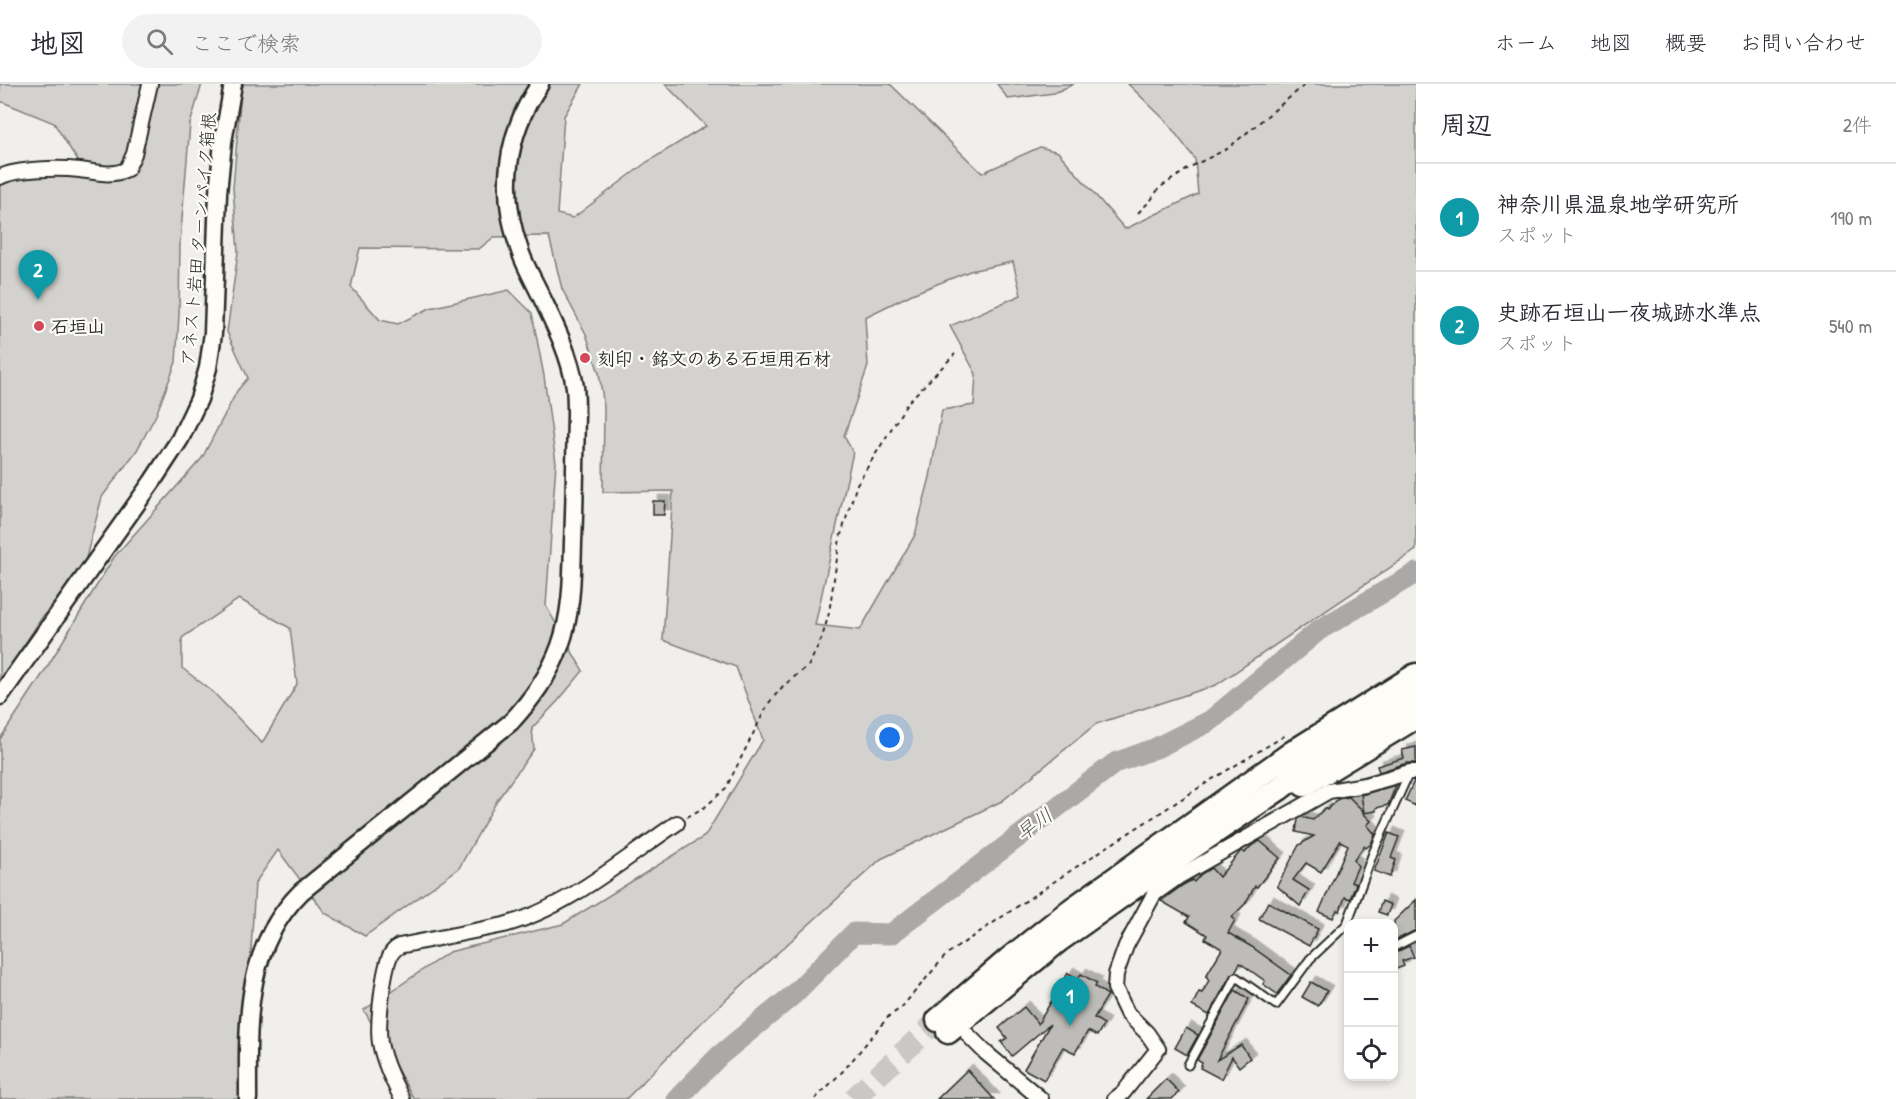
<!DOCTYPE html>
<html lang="ja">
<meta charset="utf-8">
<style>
:root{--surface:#fff;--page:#f2f2f3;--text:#2b2b33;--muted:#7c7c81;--line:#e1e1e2;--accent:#b45309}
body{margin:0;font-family:"Patrick Hand","Klee One",sans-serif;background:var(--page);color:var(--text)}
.controls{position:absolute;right:18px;bottom:18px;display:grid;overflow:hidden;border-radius:12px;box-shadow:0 3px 9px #0003}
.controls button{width:54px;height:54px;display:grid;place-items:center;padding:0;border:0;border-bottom:2px solid var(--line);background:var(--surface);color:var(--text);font:30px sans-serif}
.you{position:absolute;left:890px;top:654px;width:21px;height:21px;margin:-15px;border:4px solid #fff;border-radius:50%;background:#1a73e8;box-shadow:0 0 0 9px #1a73e833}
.badge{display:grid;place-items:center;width:39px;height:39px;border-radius:50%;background:var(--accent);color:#fff;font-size:20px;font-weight:700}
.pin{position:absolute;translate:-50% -50px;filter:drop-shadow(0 2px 3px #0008)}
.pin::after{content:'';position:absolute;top:32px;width:21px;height:18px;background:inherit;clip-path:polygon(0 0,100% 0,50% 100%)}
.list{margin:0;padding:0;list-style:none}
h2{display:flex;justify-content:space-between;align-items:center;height:78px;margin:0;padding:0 24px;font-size:26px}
h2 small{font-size:20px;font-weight:400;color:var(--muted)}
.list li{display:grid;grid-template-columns:39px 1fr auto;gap:18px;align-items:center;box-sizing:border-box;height:108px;padding:0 24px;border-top:2px solid var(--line)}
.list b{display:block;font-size:22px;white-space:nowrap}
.list p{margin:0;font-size:20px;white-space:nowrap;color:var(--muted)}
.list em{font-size:20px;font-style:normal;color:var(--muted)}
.icon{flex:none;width:33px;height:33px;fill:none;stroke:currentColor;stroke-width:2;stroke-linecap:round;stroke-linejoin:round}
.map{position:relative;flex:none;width:1416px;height:1015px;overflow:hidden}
header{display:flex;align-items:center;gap:36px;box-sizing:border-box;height:84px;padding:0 30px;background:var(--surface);border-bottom:2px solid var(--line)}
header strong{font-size:28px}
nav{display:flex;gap:33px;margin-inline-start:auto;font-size:21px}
.search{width:420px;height:54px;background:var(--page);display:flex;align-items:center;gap:15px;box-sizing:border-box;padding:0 21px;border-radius:33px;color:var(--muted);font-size:22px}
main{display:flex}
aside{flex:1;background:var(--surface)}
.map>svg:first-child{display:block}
.green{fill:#d3d2cf;stroke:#7f7e7d;stroke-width:1.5;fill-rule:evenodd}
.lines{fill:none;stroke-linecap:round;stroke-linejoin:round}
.river{stroke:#aaa9a7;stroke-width:21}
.building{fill:#bdbcb8;stroke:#2b2b2b;stroke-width:1.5;filter:url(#shadow)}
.trunk-tunnel{stroke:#c9c8c5;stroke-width:22;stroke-dasharray:22 11;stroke-linecap:butt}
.service-casing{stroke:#2b2b2b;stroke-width:11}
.minor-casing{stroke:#2b2b2b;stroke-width:18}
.tertiary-casing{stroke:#2b2b2b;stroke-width:21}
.trunk-casing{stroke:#2b2b2b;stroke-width:27}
.path{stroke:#2b2b2b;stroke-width:2;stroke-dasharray:4.5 4.5;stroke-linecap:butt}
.service{stroke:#fdfcf7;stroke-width:7}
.minor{stroke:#fdfcf7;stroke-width:14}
.tertiary{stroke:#fdfcf7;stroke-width:16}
.trunk{stroke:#fdfcf7;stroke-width:22}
.poi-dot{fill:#d1495b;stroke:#fdfcf7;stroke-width:2}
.labels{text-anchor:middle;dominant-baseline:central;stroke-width:4.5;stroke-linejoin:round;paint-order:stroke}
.street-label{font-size:18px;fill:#2b2b2b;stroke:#fdfcf7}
.poi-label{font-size:18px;font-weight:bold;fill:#2b2b2b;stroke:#fdfcf7;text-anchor:start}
.water-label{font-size:20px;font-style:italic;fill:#575756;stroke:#fdfcf7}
</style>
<header>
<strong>地図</strong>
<div class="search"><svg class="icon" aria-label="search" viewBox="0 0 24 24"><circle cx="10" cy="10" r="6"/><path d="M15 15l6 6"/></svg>ここで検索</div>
<nav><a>ホーム</a><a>地図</a><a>概要</a><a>お問い合わせ</a></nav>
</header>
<main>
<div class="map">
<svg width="1416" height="1015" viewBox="0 0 1416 1015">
<defs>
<filter id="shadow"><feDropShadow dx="5.5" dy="-5.5" stdDeviation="0" flood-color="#0004"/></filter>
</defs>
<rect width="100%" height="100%" fill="#f0efeb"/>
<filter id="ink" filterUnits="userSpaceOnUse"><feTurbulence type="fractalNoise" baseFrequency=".0167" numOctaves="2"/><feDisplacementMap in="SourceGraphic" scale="12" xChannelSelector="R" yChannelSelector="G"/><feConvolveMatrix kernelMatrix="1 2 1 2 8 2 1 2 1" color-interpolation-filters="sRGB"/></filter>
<g filter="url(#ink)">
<g class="green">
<polygon points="0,0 202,0 190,40 180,159 179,231 176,278 156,331 137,366 102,413 83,485 43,532 0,598 0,98 54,87 88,93 54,39 0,17"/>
<path d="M244,0H583L564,32L557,130L573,134L647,78L706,42L665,0H890L982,89L1040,63L1058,68L1125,145L1198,110L1195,75L1166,37L1128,0H1416V466L1216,601L1096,640L1002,717L881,775L707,933L626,1015H414L364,926L449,868L563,840L705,752L763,656L736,583L663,556L673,407L603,408L604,323L599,289L586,250L562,205L549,152L494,153L479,165L360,164L351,203L380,236L398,240L430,224L509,206L532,229L544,292L556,379L546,522L583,587L558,617L532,644L534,665L498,715L459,784L365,852L325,829L278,766L255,799L242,1015H0V655L44,588L114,473L202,374L237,307L248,294L227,248L238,168L233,104L241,6ZM1013,178L1021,211L950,242L976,290L974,321L942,326L930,393L915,451L860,546L815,541L853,368L844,352L868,282L865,233L912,210L970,187ZM239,515L290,544L297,600L262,659L213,608L182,584V554Z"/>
<polygon points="997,0 1074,0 1054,9 1008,15"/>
</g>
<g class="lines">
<polyline class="river" points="677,1015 719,972 793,911 854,849 891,850 1115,679 1156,664 1210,637 1319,546 1416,489"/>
</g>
<g class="building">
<polygon points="653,417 665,417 664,431 653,431"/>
<polygon points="1416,663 1416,679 1407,679 1379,688 1377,682 1404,674 1402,666"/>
<polygon points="1414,697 1416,697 1416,722 1405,717"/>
<polygon points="1396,701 1388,721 1376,724 1376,727 1363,729 1371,737 1367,741 1375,750 1371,760 1366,764 1364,762 1354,776 1358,782 1351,798 1356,800 1350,815 1345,813 1340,827 1337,826 1333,834 1319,828 1348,761 1340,757 1321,788 1306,779 1293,796 1309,806 1300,822 1277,802 1299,761 1314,752 1296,748 1298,735 1301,733 1313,736 1325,724 1327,726 1338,715 1349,713 1364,728 1361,711"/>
<polygon points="1389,749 1399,753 1391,774 1396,776 1390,793 1374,787"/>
<polygon points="1260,757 1280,774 1257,803 1255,802 1245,820 1232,833 1235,836 1228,849 1252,863 1291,891 1277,910 1263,900 1265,897 1240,879 1235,888 1231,890 1209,931 1192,922 1199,908 1202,909 1209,896 1206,892 1222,865 1205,855 1207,851 1186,838 1189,833 1161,817 1183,801 1192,796 1194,798 1201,790 1211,784 1219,793 1240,768 1242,767 1245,769 1251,762"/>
<polygon points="1416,816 1416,846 1394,857 1394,837"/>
<polygon points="1382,817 1391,821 1387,831 1378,828"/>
<polygon points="1268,818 1318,845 1309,862 1259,835"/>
<polygon points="1409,862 1414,873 1402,877 1404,882 1394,886 1394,869"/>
<polygon points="1068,889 1078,895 1081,890 1097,899 1095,903 1108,911 1094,934 1104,940 1097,952 1088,947 1075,969 1063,963 1044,996 1024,985 1050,940 1012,972 1001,958 1007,954 999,944 1024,923 1038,940"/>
<polygon points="1311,898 1327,907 1318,922 1302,913"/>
<polygon points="1235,906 1249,915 1217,976 1241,961 1250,974 1239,983 1232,973 1221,995 1200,984 1202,979 1197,976"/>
<polygon points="1186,944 1198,951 1187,971 1175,964"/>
<polygon points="967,986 994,1015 937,1015"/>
<polygon points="1166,995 1179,1008 1172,1015 1146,1015"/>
</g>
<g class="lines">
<polyline class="trunk-tunnel" points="853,1015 938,936"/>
<g class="service-casing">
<g id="service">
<polyline points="1394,863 1416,852"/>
<polyline points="1188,981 1236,893 1276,921 1310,875 1347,840 1373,769 1409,689"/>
</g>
</g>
<g class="minor-casing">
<g id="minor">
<path d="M0,93C18,84 60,84 80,86C95,88 113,93 127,85L134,70L150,0"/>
<polyline points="968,951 986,969 1041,1015"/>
<path d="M402,1015C393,997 384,979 380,959C377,942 383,888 390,872C392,867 395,865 399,862L504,841C566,825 624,775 677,739"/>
<polyline points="1115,1015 1123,1009 1158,965 1147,949 1127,929 1115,904 1116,890 1126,862 1154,810 1178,793 1329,707 1365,701 1410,688 1416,688"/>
</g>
</g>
<g class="tertiary-casing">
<g id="tertiary">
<polyline points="0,612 152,398 180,355 199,315 208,284 213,249 218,109 223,58 233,0"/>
<path d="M248,1015C248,940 243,866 301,808L511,638C532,615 549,592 560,562C572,529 572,493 573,458C575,416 575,373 576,330C576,321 576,312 575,303C570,271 555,241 541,212C534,197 525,182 520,167C499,109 505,51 540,0"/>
</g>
</g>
<g class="trunk-casing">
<g id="trunk">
<polyline points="1315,672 1416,613"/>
<polyline points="1304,701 1416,633"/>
<polyline points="938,936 1009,875 1071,826 1293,668 1416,591"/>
<polyline points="948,948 1058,857 1147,794 1279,705 1329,666"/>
</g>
</g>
<g class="path">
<polyline points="1138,129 1151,116 1159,104 1194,81 1227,65 1306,0"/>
<polyline points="687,733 705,723 726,704 768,620 783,602 809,581 822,554 829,529 840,454 857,400 908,318 955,270"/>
<polyline points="815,1015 844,986 889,932 901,924 947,870 1073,785 1211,696 1286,651"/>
</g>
<use href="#service" class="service"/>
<use href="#minor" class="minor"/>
<use href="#tertiary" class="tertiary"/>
<use href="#trunk" class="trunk"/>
</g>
</g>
<g class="poi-dot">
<circle cx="39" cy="242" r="6"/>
<circle cx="585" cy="274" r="6"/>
</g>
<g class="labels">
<g class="street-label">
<text transform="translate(198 155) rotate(-85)">アネスト岩田 ターンパイク箱根</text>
</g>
<g class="poi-label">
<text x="51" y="242">石垣山</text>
<text x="597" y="274">刻印・銘文のある石垣用石材</text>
</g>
<g class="water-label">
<text transform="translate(1034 740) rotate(-37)">早川</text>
</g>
</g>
</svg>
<div class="controls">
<button>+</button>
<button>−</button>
<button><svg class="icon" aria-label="locate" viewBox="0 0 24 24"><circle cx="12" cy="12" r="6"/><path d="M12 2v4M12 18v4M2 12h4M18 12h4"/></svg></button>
</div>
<div class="you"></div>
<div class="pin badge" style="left:1070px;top:942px;background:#0f9aa8">1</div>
<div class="pin badge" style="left:38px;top:216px;background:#0f9aa8">2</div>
</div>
<aside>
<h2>周辺<small>2件</small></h2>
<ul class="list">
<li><span class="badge" style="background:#0f9aa8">1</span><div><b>神奈川県温泉地学研究所</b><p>スポット</p></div><em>190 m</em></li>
<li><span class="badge" style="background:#0f9aa8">2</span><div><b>史跡石垣山一夜城跡水準点</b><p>スポット</p></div><em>540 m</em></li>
</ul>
</aside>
</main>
